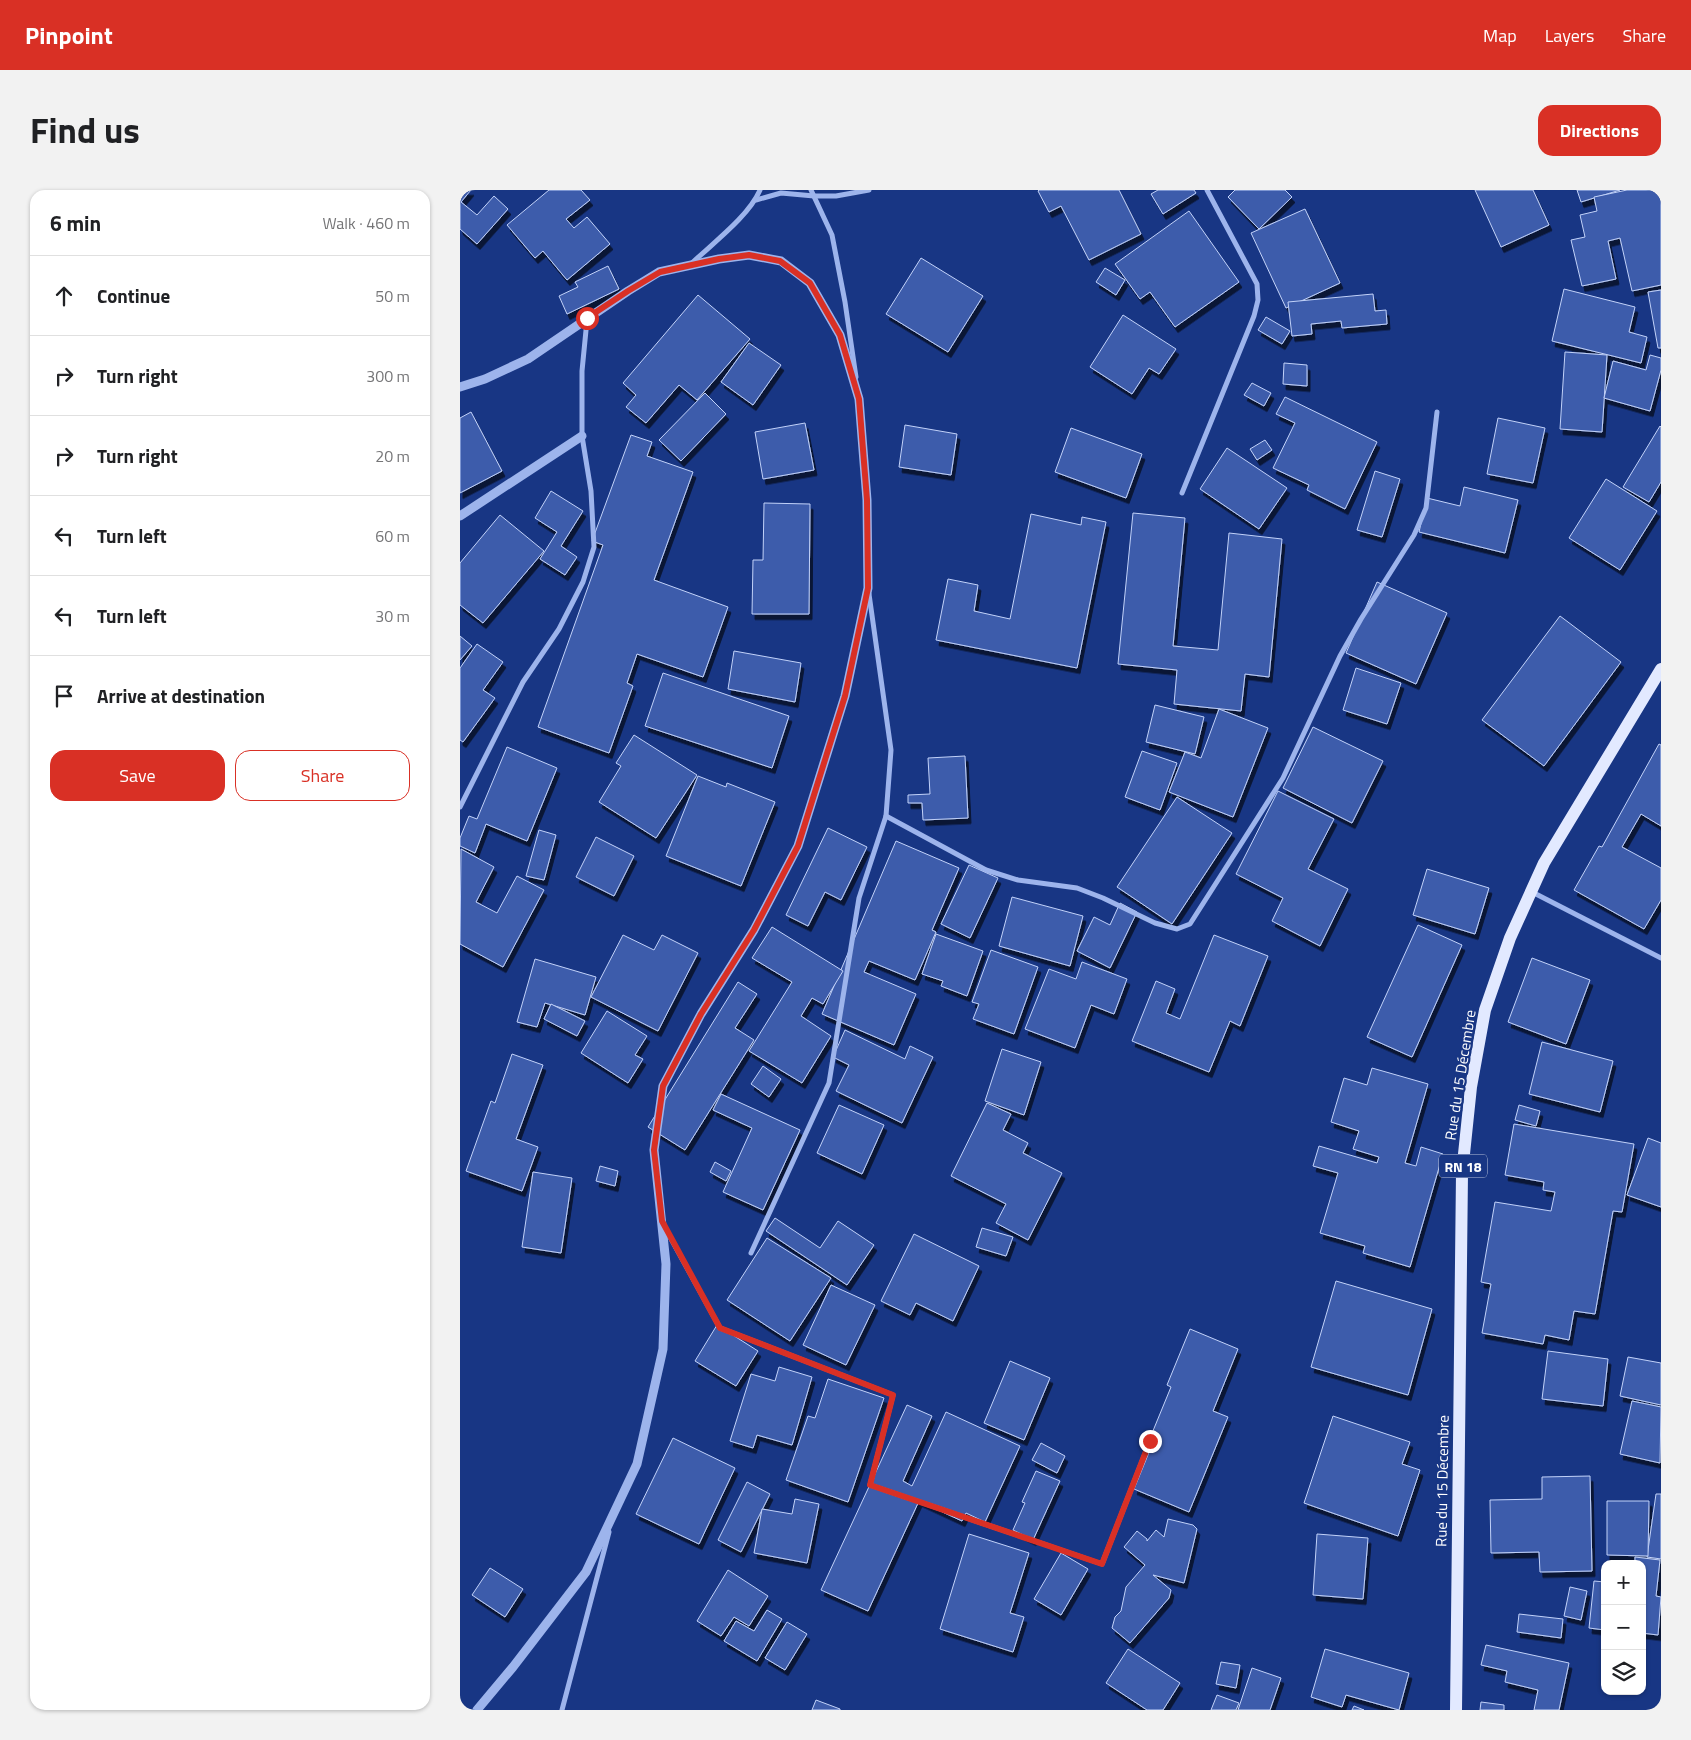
<!DOCTYPE html>
<meta charset="utf-8">
<style>
:root{--surface:#fff;--page:#f2f2f2;--text:#202124;--muted:#757577;--line:#e0e0e0;--accent:#d93025}
body{margin:0;font-family:"Titillium Web",sans-serif;background:var(--page);color:var(--text)}
.controls{position:absolute;right:15px;bottom:15px;display:grid;overflow:hidden;border-radius:10px;box-shadow:0 1px 4px #0004}
.controls button{width:45px;height:45px;display:grid;place-items:center;padding:0;border:0;border-bottom:1px solid var(--line);background:var(--surface);color:var(--text);font:25px sans-serif}
.stop{position:absolute;width:15px;height:15px;margin:-11px;border:4px solid #d93025;border-radius:50%;background:#fff}
.stop.end{background:#d93025;border-color:#fff;box-shadow:0 1px 5px #0008}
.list{margin:0;padding:0;list-style:none}
h2{display:flex;justify-content:space-between;align-items:center;height:65px;margin:0;padding:0 20px;font-size:21px}
h2 small{font-size:16px;font-weight:400;color:var(--muted)}
.list li{display:grid;grid-template-columns:32px 1fr auto;gap:15px;align-items:center;box-sizing:border-box;height:80px;padding:0 20px;border-top:1px solid var(--line)}
.list b{display:block;font-size:19px;white-space:nowrap}
.list em{font-size:16px;font-style:normal;color:var(--muted)}
.actions{display:flex;gap:10px;padding:15px 20px}
.actions a{flex:1;padding:11px 0;border:1px solid var(--accent);border-radius:15px;text-align:center;font-size:18px;color:var(--accent)}
.actions .main{background:var(--accent);color:#fff}
.icon{flex:none;width:28px;height:28px;fill:none;stroke:currentColor;stroke-width:2;stroke-linecap:round;stroke-linejoin:round}
.map{position:relative;flex:none;width:1201px;height:1520px;overflow:hidden;border-radius:15px}
header{display:flex;align-items:center;gap:30px;box-sizing:border-box;height:70px;padding:0 25px;background:var(--accent);color:#fff}
header strong{font-size:24px}
nav{display:flex;gap:28px;margin-inline-start:auto;font-size:18px}
.intro{display:flex;align-items:center;justify-content:space-between;box-sizing:border-box;height:120px;padding:0 30px}
h1{margin:0;font-size:35px}
.button{padding:12px 22px;border-radius:15px;background:var(--accent);color:#fff;font-size:18px;font-weight:700}
main{display:flex;gap:30px;padding:0 30px}
aside{flex:1;background:var(--surface);border-radius:15px;box-shadow:0 1px 4px #0004}
.map>svg:first-child{display:block}
.building{fill:#3d5cab;stroke:#c2d2f9;filter:url(#shadow)}
.lines{fill:none;stroke-linecap:round;stroke-linejoin:round}
.minor{stroke:#9db4ec;stroke-width:5}
.tertiary{stroke:#9db4ec;stroke-width:9}
.primary{stroke:#e2e9ff;stroke-width:12}
.route{stroke:#d93025;stroke-width:6}
.labels{text-anchor:middle;dominant-baseline:central;stroke-width:4.5;stroke-linejoin:round;paint-order:stroke}
.shield{fill:#183684;stroke:#bac3da;stroke-width:1}
.shield-label{font-size:14px;font-weight:bold;fill:#fff}
.street-label{font-size:15px;fill:#fff;stroke:#183684}
</style>
<header>
<strong>Pinpoint</strong>
<nav><a>Map</a><a>Layers</a><a>Share</a></nav>
</header>
<div class="intro"><h1>Find us</h1><a class="button">Directions</a></div>
<main>
<aside>
<h2>6 min<small>Walk · 460 m</small></h2>
<ul class="list">
<li><svg class="icon" aria-label="ahead" viewBox="0 0 24 24"><path d="M12 20V5M6 11l6-6 6 6"/></svg><div><b>Continue</b></div><em>50 m</em></li>
<li><svg class="icon" aria-label="right" viewBox="0 0 24 24"><path d="M7 20v-9h11M14 6l5 5-5 5"/></svg><div><b>Turn right</b></div><em>300 m</em></li>
<li><svg class="icon" aria-label="right" viewBox="0 0 24 24"><path d="M7 20v-9h11M14 6l5 5-5 5"/></svg><div><b>Turn right</b></div><em>20 m</em></li>
<li><svg class="icon" aria-label="left" viewBox="0 0 24 24"><path d="M17 20v-9H6M10 6l-5 5 5 5"/></svg><div><b>Turn left</b></div><em>60 m</em></li>
<li><svg class="icon" aria-label="left" viewBox="0 0 24 24"><path d="M17 20v-9H6M10 6l-5 5 5 5"/></svg><div><b>Turn left</b></div><em>30 m</em></li>
<li><svg class="icon" aria-label="arrive" viewBox="0 0 24 24"><path d="M6 21V4h12l-3 4 3 4H6"/></svg><div><b>Arrive at destination</b></div></li>
</ul>
<div class="actions"><a class="main">Save</a><a>Share</a></div>
</aside>
<div class="map">
<svg width="1201" height="1520" viewBox="0 0 1201 1520">
<defs>
<filter id="shadow"><feDropShadow dx="3" dy="5.5" stdDeviation="0" flood-color="#0009"/></filter>
</defs>
<rect width="100%" height="100%" fill="#183684"/>
<g class="building">
<polygon points="0,0 11,0 1,12 17,25 34,6 48,19 17,54 0,39"/>
<polygon points="89,0 121,0 130,10 106,29 114,38 127,27 150,54 107,90 83,61 75,68 47,35"/>
<polygon points="579,0 659,0 681,44 629,70 601,16 589,22 578,1"/>
<polygon points="698,0 734,0 736,3 703,24 691,4"/>
<polygon points="775,0 825,0 832,7 799,39 768,7"/>
<polygon points="1015,0 1073,0 1089,35 1041,57"/>
<polygon points="1117,0 1160,0 1121,12"/>
<polygon points="1167,0 1201,0 1201,95 1172,101 1160,48 1148,51 1156,89 1122,96 1111,50 1125,47 1120,25 1137,21 1134,7"/>
<polygon points="845,19 880,93 826,118 791,43"/>
<polygon points="729,21 779,92 715,137 690,102 680,109 655,74"/>
<polygon points="461,68 523,106 488,162 426,124"/>
<polygon points="148,76 159,99 107,124 99,106 118,97 115,92"/>
<polygon points="645,78 665,90 656,105 636,92"/>
<polygon points="1104,99 1175,117 1169,142 1187,147 1181,173 1092,151"/>
<polygon points="1201,100 1201,158 1198,158 1188,102"/>
<polygon points="913,104 915,121 926,120 927,134 882,138 881,131 851,134 852,144 832,146 828,112"/>
<polygon points="238,105 290,149 237,210 219,195 186,233 166,217 176,205 163,193"/>
<polygon points="663,125 716,159 699,184 689,178 672,204 630,177"/>
<polygon points="806,127 830,141 822,154 798,140"/>
<polygon points="289,153 321,175 293,215 261,192"/>
<polygon points="1105,162 1147,165 1142,242 1100,239"/>
<polygon points="1190,165 1201,168 1201,180 1190,221 1144,208 1153,171 1186,180"/>
<polygon points="824,173 847,175 847,196 823,194"/>
<polygon points="792,193 811,203 804,216 784,205"/>
<polygon points="245,203 266,224 221,271 199,250"/>
<polygon points="825,207 917,252 885,319 847,300 849,295 813,278 835,233 816,224"/>
<polygon points="11,222 42,281 0,303 0,228"/>
<polygon points="1038,228 1085,238 1073,293 1027,284"/>
<polygon points="345,233 354,280 303,289 295,242"/>
<polygon points="445,235 497,244 491,285 439,277"/>
<polygon points="1200,236 1201,237 1201,292 1189,312 1163,297"/>
<polygon points="611,238 682,264 666,308 595,282"/>
<polygon points="171,245 192,252 187,266 233,282 194,390 268,417 243,487 177,464 167,493 173,496 149,563 78,537 143,355 132,351"/>
<polygon points="805,250 812,260 797,270 790,259"/>
<polygon points="767,258 827,298 799,339 740,299"/>
<polygon points="915,281 940,289 922,347 897,340"/>
<polygon points="1146,289 1197,321 1160,380 1109,348"/>
<polygon points="1004,297 1058,310 1045,363 959,342 967,308 1000,316"/>
<polygon points="91,301 123,321 101,356 117,367 105,385 80,369 97,342 75,328"/>
<polygon points="304,313 350,314 349,424 292,424 293,370 303,370"/>
<polygon points="673,323 725,328 713,456 758,460 769,343 822,349 809,487 785,484 781,521 714,514 717,480 658,474"/>
<polygon points="571,324 621,335 622,327 646,332 617,478 476,450 488,389 518,395 514,421 550,429"/>
<polygon points="40,325 84,361 23,433 0,415 0,373"/>
<polygon points="917,392 987,423 956,494 886,463"/>
<polygon points="1100,426 1161,472 1084,576 1022,530"/>
<polygon points="0,446 12,456 0,470"/>
<polygon points="17,454 43,472 23,500 35,508 3,552 0,550 0,478"/>
<polygon points="274,461 341,473 335,512 268,499"/>
<polygon points="896,478 941,493 927,534 883,520"/>
<polygon points="203,483 329,526 312,578 185,536"/>
<polygon points="695,515 744,527 735,564 686,552"/>
<polygon points="759,519 808,538 773,627 709,602 725,562 741,568"/>
<polygon points="853,537 923,571 892,633 823,598"/>
<polygon points="174,545 237,585 196,648 139,612 161,576 156,573"/>
<polygon points="1199,554 1201,555 1201,636 1181,624 1162,657 1201,678 1201,710 1184,739 1114,700 1139,656 1142,657"/>
<polygon points="47,557 97,578 67,651 26,634 15,663 0,656 0,648 9,626 17,629"/>
<polygon points="682,561 717,573 700,620 665,607"/>
<polygon points="505,566 508,628 463,630 462,613 448,613 448,605 470,604 468,568"/>
<polygon points="238,586 266,597 267,593 315,612 281,696 206,666"/>
<polygon points="818,601 874,629 848,679 888,699 860,756 812,731 823,708 776,684"/>
<polygon points="717,607 772,643 712,734 657,697"/>
<polygon points="368,638 407,657 381,710 365,702 348,736 326,725"/>
<polygon points="79,640 96,645 84,690 66,686"/>
<polygon points="136,647 174,666 154,706 116,687"/>
<polygon points="436,651 499,678 472,740 476,742 455,790 409,771 404,782 456,804 434,855 362,824"/>
<polygon points="1,659 34,677 16,712 37,723 57,686 84,700 43,777 0,754"/>
<polygon points="509,675 538,688 510,748 481,734"/>
<polygon points="967,679 1029,698 1015,744 953,725"/>
<polygon points="552,707 623,726 610,776 539,756"/>
<polygon points="660,713 677,722 650,778 617,761 634,727 650,735"/>
<polygon points="958,735 1002,755 952,867 907,847"/>
<polygon points="312,737 383,781 363,814 352,808 341,826 371,846 342,893 289,861 332,792 292,768"/>
<polygon points="476,744 523,761 507,806 481,796 483,791 462,784"/>
<polygon points="163,745 194,760 202,745 238,763 198,841 131,807"/>
<polygon points="754,745 808,766 780,836 770,831 749,882 672,851 696,791 715,799 706,823 720,829"/>
<polygon points="531,760 578,777 554,844 513,829 519,814 512,812"/>
<polygon points="1072,768 1130,790 1106,854 1048,832"/>
<polygon points="75,769 136,787 125,825 85,813 77,837 57,832"/>
<polygon points="622,772 667,789 654,824 631,815 615,858 565,839 589,779 616,789"/>
<polygon points="278,792 297,804 275,838 294,850 225,960 188,937"/>
<polygon points="91,814 125,831 117,846 84,829"/>
<polygon points="147,821 187,846 175,865 183,869 168,893 121,863"/>
<polygon points="385,840 445,869 450,856 473,867 442,933 376,901 389,875 373,867"/>
<polygon points="1082,852 1153,871 1140,922 1069,904"/>
<polygon points="542,859 581,872 564,925 525,911"/>
<polygon points="52,864 83,875 56,949 78,957 62,1001 6,981 31,911 35,913"/>
<polygon points="303,876 321,889 309,907 291,894"/>
<polygon points="912,878 968,894 945,973 956,976 961,957 983,964 950,1077 903,1063 905,1056 860,1043 878,983 853,976 859,956 917,973 919,967 893,959 899,941 871,932 884,888 907,895"/>
<polygon points="261,904 340,940 303,1020 263,1002 292,938 253,920"/>
<polygon points="527,913 551,924 543,940 568,953 563,963 602,983 568,1050 536,1033 546,1014 491,986"/>
<polygon points="379,915 424,935 402,984 357,963"/>
<polygon points="1059,915 1080,921 1076,936 1055,930"/>
<polygon points="1054,934 1174,954 1162,1022 1153,1021 1135,1124 1114,1121 1109,1150 1085,1145 1083,1154 1022,1143 1031,1094 1021,1092 1035,1012 1091,1021 1095,1002 1083,1000 1084,992 1045,985"/>
<polygon points="1188,948 1201,953 1201,1017 1167,1005"/>
<polygon points="255,972 271,981 266,991 250,982"/>
<polygon points="140,976 158,981 155,996 136,991"/>
<polygon points="73,982 112,988 101,1063 62,1057"/>
<polygon points="315,1028 360,1058 378,1031 414,1055 387,1095 306,1041"/>
<polygon points="522,1038 553,1047 546,1066 516,1057"/>
<polygon points="454,1044 519,1076 493,1131 456,1113 450,1125 421,1111"/>
<polygon points="307,1048 371,1088 330,1151 267,1110"/>
<polygon points="876,1091 972,1119 948,1205 851,1177"/>
<polygon points="371,1095 415,1115 386,1175 343,1155"/>
<polygon points="257,1135 298,1161 276,1196 235,1171"/>
<polygon points="730,1139 778,1159 753,1221 768,1227 729,1322 674,1299 692,1255 688,1253 711,1197 707,1195"/>
<polygon points="1088,1161 1148,1169 1143,1216 1082,1209"/>
<polygon points="1168,1167 1201,1173 1201,1215 1160,1206"/>
<polygon points="550,1171 590,1188 564,1250 524,1233"/>
<polygon points="319,1177 352,1187 332,1255 297,1245 293,1258 270,1251 291,1184 315,1191"/>
<polygon points="368,1189 424,1208 388,1312 326,1290 348,1226 355,1228"/>
<polygon points="1172,1211 1201,1217 1200,1273 1160,1264"/>
<polygon points="447,1215 472,1226 443,1291 452,1296 486,1222 560,1256 525,1332 506,1323 502,1331 459,1311 408,1421 361,1400"/>
<polygon points="873,1226 950,1252 942,1274 960,1280 938,1346 844,1313"/>
<polygon points="213,1248 275,1278 239,1354 176,1324"/>
<polygon points="581,1253 605,1266 597,1283 572,1270"/>
<polygon points="576,1281 600,1291 573,1350 553,1340 565,1313 562,1312"/>
<polygon points="1130,1286 1132,1381 1080,1382 1079,1362 1031,1363 1030,1310 1082,1309 1082,1287"/>
<polygon points="287,1292 310,1304 281,1362 258,1350"/>
<polygon points="1196,1304 1201,1304 1201,1369 1187,1367"/>
<polygon points="335,1309 359,1314 347,1373 294,1363 302,1319 332,1324"/>
<polygon points="1147,1311 1189,1311 1188,1366 1147,1365"/>
<polygon points="708,1329 733,1335 737,1339 724,1393 693,1385 711,1400 709,1408 670,1453 652,1438 655,1427 661,1421 666,1397 685,1375 664,1357 677,1341 687,1349 687,1351 696,1340 704,1347"/>
<polygon points="509,1344 569,1363 550,1423 564,1427 553,1462 480,1439"/>
<polygon points="857,1344 908,1348 903,1409 853,1405"/>
<polygon points="601,1363 628,1379 601,1425 574,1409"/>
<polygon points="1175,1367 1200,1370 1196,1406 1201,1407 1198,1445 1182,1443 1182,1374 1175,1374"/>
<polygon points="30,1378 63,1399 45,1427 12,1405"/>
<polygon points="268,1380 308,1406 289,1436 274,1427 261,1446 237,1431"/>
<polygon points="1134,1391 1145,1392 1145,1440 1129,1438"/>
<polygon points="1110,1397 1127,1401 1121,1430 1104,1426"/>
<polygon points="307,1420 322,1429 297,1471 264,1451 276,1431 294,1441"/>
<polygon points="1059,1424 1103,1429 1101,1448 1057,1442"/>
<polygon points="327,1432 347,1444 325,1480 305,1468"/>
<polygon points="1026,1455 1109,1473 1099,1520 1074,1520 1078,1500 1045,1492 1047,1481 1021,1475"/>
<polygon points="668,1459 720,1493 703,1520 687,1520 646,1493"/>
<polygon points="865,1459 949,1483 939,1520 886,1505 882,1517 851,1507"/>
<polygon points="761,1472 780,1475 776,1498 756,1494"/>
<polygon points="792,1478 821,1488 810,1520 778,1520"/>
<polygon points="757,1505 779,1513 776,1520 751,1520"/>
<polygon points="356,1510 380,1519 380,1520 352,1520"/>
<polygon points="1021,1512 1044,1515 1044,1520 1020,1520"/>
<polygon points="894,1516 904,1520 892,1520"/>
</g>
<g class="lines">
<g class="minor">
<polyline points="351,0 372,45 385,112 396,187"/>
<polyline points="296,10 321,3 354,6 376,6 409,0"/>
<path d="M232,73C253,53 289,26 300,0"/>
<polyline points="722,303 794,126 798,110 797,94 747,0"/>
<polyline points="0,617 63,492 99,439 123,392 134,357 131,301 122,246 122,181 127,130"/>
<polyline points="426,626 526,680 558,690 617,698 643,708 695,733 717,739 730,734 823,588 880,466 901,429 954,345 966,318 977,222"/>
<polyline points="1072,702 1201,768"/>
<polyline points="204,1036 260,1138 433,1205 410,1295 642,1374 690,1251"/>
<polyline points="291,1063 369,893 399,708 426,626 431,560 409,404"/>
<polyline points="102,1520 149,1342"/>
</g>
<g class="tertiary">
<polyline points="0,197 25,189 68,169 168,101 199,82 259,69 289,65 321,71 350,93 380,145 399,209 407,310 408,398 385,506 338,656 294,740 241,824 203,896 194,960 206,1074 203,1159 177,1274 126,1382 53,1477 17,1520"/>
<polyline points="0,326 122,246"/>
</g>
<polyline class="primary" points="996,1520 1002,983 1011,897 1025,820 1050,748 1084,673 1201,479"/>
</g>
<g class="lines">
<polyline class="route" points="127,128 168,101 200,82 259,69 289,65 320,71 350,93 380,145 399,209 407,310 408,398 385,506 338,656 294,740 241,824 203,896 194,960 202,1031 260,1138 433,1205 410,1295 642,1374 690,1251"/>
</g>
<g class="labels">
<rect class="shield" x="979" y="964.5" width="48" height="23" rx="4"/>
<g class="shield-label">
<text x="1003" y="976">RN 18</text>
</g>
<g class="street-label">
<text transform="translate(1000 885) rotate(-81)">Rue du 15 Décembre</text>
<text transform="translate(982 1291) rotate(-89)">Rue du 15 Décembre</text>
</g>
</g>
</svg>
<div class="controls">
<button>+</button>
<button>−</button>
<button><svg class="icon" aria-label="layers" viewBox="0 0 24 24"><path d="M12 4l9 5-9 5-9-5zM3 14l9 5 9-5"/></svg></button>
</div>
<div class="stop" style="left:127px;top:128px"></div>
<div class="stop end" style="left:690px;top:1251px"></div>
</div>
</main>
